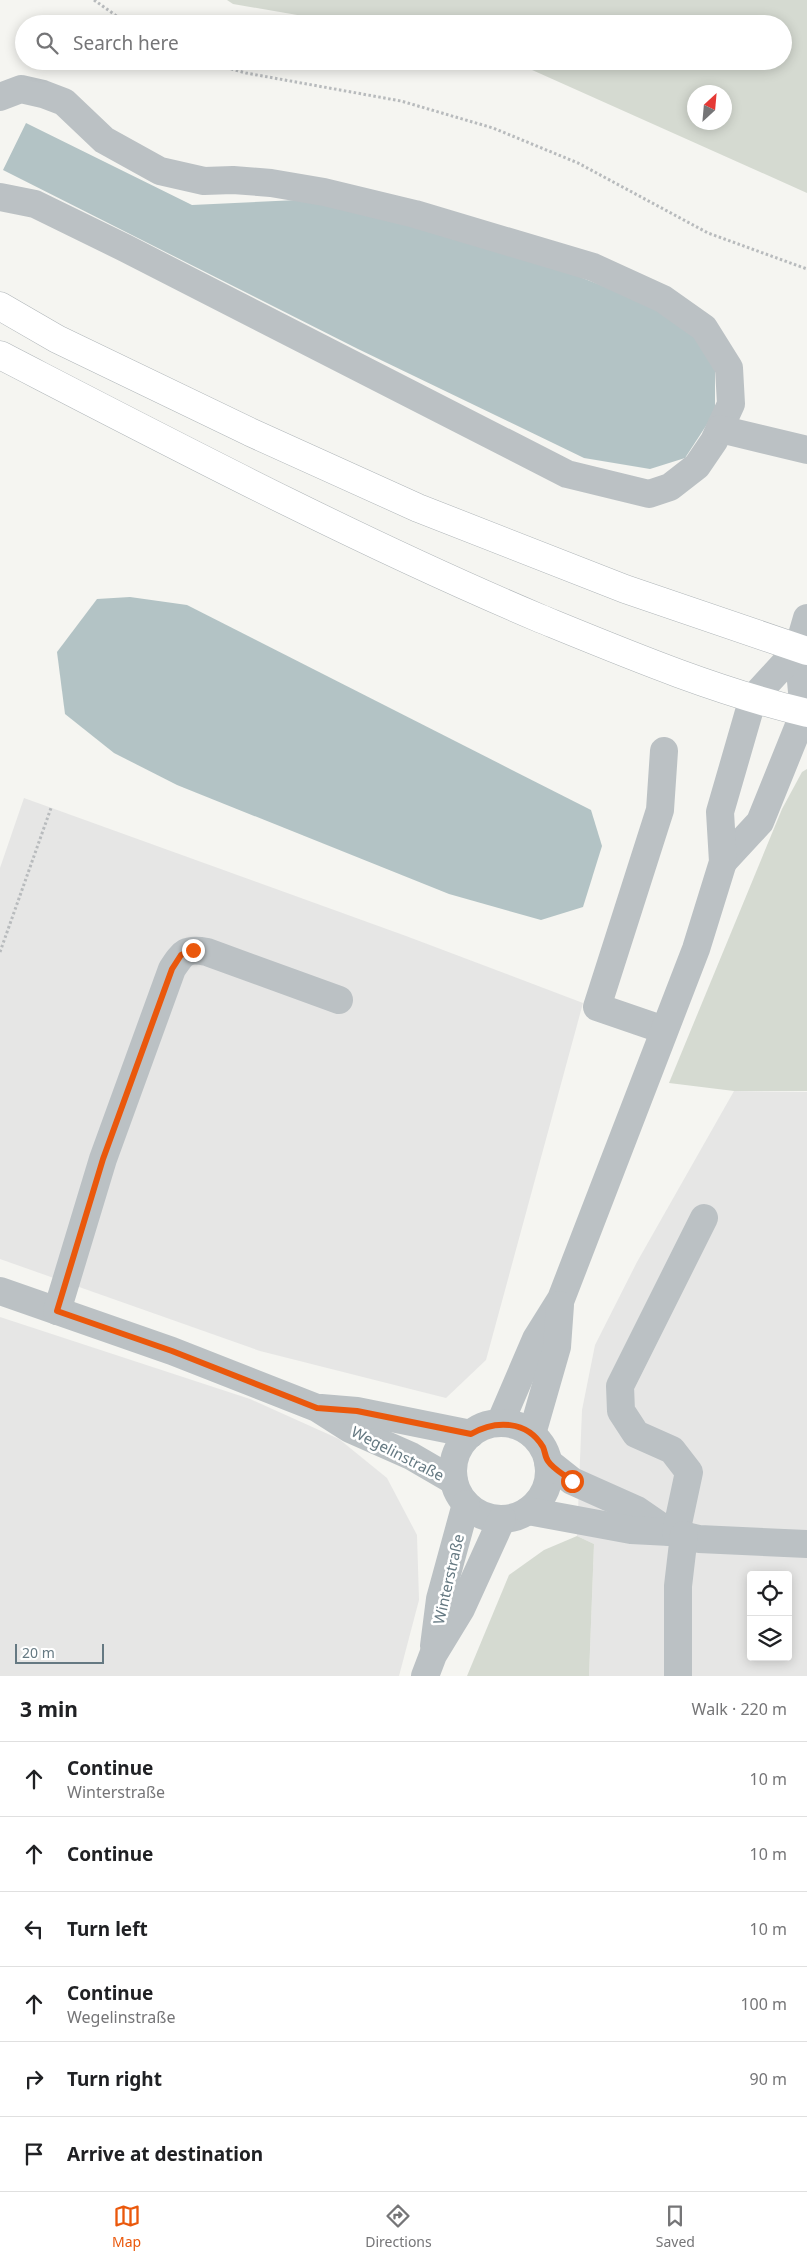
<!DOCTYPE html>
<meta charset="utf-8">
<style>
:root{--surface:#fff;--page:#f2f2f2;--text:#202124;--muted:#757577;--line:#e0e0e0;--accent:#ea580c}
body{margin:0;font-family:"Noto Sans",sans-serif;background:var(--page);color:var(--text)}
.controls{position:absolute;right:15px;bottom:15px;display:grid;overflow:hidden;border-radius:5px;box-shadow:0 2px 12px #0003}
.controls button{width:45px;height:45px;display:grid;place-items:center;padding:0;border:0;border-bottom:1px solid var(--line);background:var(--surface);color:var(--text);font:25px sans-serif}
.compass{position:absolute;left:687px;top:85px;width:45px;height:45px;border-radius:50%;background:var(--surface);box-shadow:0 2px 12px #0003;rotate:26deg}
.scale{position:absolute;left:15px;bottom:12px;width:89px;box-sizing:border-box;padding-left:5px;border:2px solid #657982;border-top:0;font-size:14px;line-height:18px;white-space:nowrap;color:#657982;-webkit-text-stroke:4px #fff;paint-order:stroke}
.stop{position:absolute;width:15px;height:15px;margin:-11px;border:4px solid #ea580c;border-radius:50%;background:#fff}
.stop.end{background:#ea580c;border-color:#fff;box-shadow:0 1px 5px #0008}
.list{margin:0;padding:0;list-style:none}
h2{display:flex;justify-content:space-between;align-items:center;height:65px;margin:0;padding:0 20px;font-size:21px}
h2 small{font-size:16px;font-weight:400;color:var(--muted)}
.list li{display:grid;grid-template-columns:32px 1fr auto;gap:15px;align-items:center;box-sizing:border-box;height:75px;padding:0 20px;border-top:1px solid var(--line)}
.list b{display:block;font-size:19px;white-space:nowrap}
.list p{margin:0;font-size:16px;white-space:nowrap;color:var(--muted)}
.list em{font-size:16px;font-style:normal;color:var(--muted)}
.icon{flex:none;width:28px;height:28px;fill:none;stroke:currentColor;stroke-width:2;stroke-linecap:round;stroke-linejoin:round}
.map{position:relative;flex:none;width:807px;height:1676px;overflow:hidden}
.search{position:absolute;background:var(--surface);box-shadow:0 2px 12px #0003;left:15px;right:15px;top:15px;height:55px;display:flex;align-items:center;gap:12px;box-sizing:border-box;padding:0 18px;border-radius:28px;color:var(--muted);font-size:19px}
.sheet{height:515px;background:var(--surface)}
nav{display:flex;justify-content:space-around;align-items:center;box-sizing:border-box;height:70px;border-top:1px solid var(--line);background:var(--surface);font-size:14px;color:var(--muted)}
nav a{display:grid;justify-items:center;gap:2px}
nav .on{color:var(--accent)}
.map>svg:first-child{display:block}
.built{fill:#e6e6e5;fill-rule:evenodd}
.green{fill:#d5dad1;fill-rule:evenodd}
.water{fill:#b3c3c5}
.lines{fill:none;stroke-linecap:round;stroke-linejoin:round}
.major-casing{stroke:#afb5b8;stroke-width:29}
.path{stroke:#b8bbbd;stroke-width:3;stroke-dasharray:2.5 2.5;stroke-linecap:butt}
.minor{stroke:#bbc1c4;stroke-width:28}
.major{stroke:#fff;stroke-width:28}
.route{stroke:#ea580c;stroke-width:6}
.labels{text-anchor:middle;dominant-baseline:central;stroke-width:5;stroke-linejoin:round;paint-order:stroke}
.street-label{font-size:15px;fill:#657982;stroke:#fff}
</style>
<div class="map">
<svg width="807" height="1676" viewBox="0 0 807 1676">
<rect width="100%" height="100%" fill="#f5f5f1"/>
<g class="built">
<polygon points="24,798 406,936 583,1003 486,1360 446,1398 260,1351 0,1259 0,868"/>
<path d="M734,1091L807,1092V1676H589L594,1544L577,1536L582,1410L595,1345L637,1262ZM751,1575H788V1657H751Z"/>
<polygon points="0,1317 250,1399 339,1439 387,1478 417,1535 419,1600 399,1676 0,1676"/>
</g>
<g class="green">
<path d="M227,0H807V193L512,61H783V24H349L233,4ZM694,92H724V122H694Z"/>
<polygon points="807,769 807,1091 734,1091 669,1083 782,809 802,772"/>
<polygon points="577,1536 594,1544 589,1676 467,1676 509,1575 544,1550"/>
</g>
<g class="water">
<polygon points="26,123 192,205 319,199 554,267 647,303 696,334 715,370 715,412 685,458 650,469 584,458 358,349 3,170"/>
<polygon points="130,597 187,605 591,810 602,846 583,907 541,920 449,894 177,785 114,753 65,714 57,652 97,599"/>
</g>
<g class="lines">
<g class="major-casing">
<g id="major">
<polyline points="0,306 57,339 250,432 418,508 625,589 807,651"/>
<path d="M0,355C178,447 355,540 539,618C627,654 715,691 807,713"/>
</g>
</g>
<g class="path">
<polyline points="94,0 128,24"/>
<polyline points="202,61 246,73 401,101 493,128 578,163 708,233 807,269"/>
<polyline points="0,952 51,808"/>
</g>
<g class="minor">
<polyline points="0,97 21,89 43,94 64,102 104,140 160,171 204,181 233,180 271,183 324,192 415,214 593,267 663,299 704,328 729,368 731,404 714,441 697,466 670,487 649,494 567,474 125,248 35,204 0,197"/>
<polyline points="720,429 807,450"/>
<polyline points="723,862 760,822 804,713 798,649 807,618"/>
<polyline points="664,1030 597,1007 660,810 664,751"/>
<polyline points="0,1291 172,1351 317,1408 350,1429 411,1456 454,1481"/>
<path d="M57,1311L103,1159L172,969C183,952 186,948 207,952L339,1000"/>
<polyline points="321,1408 357,1411 471,1434"/>
<polyline points="500,1423 536,1339 561,1299 696,949 723,862 720,812 753,698 798,649"/>
<circle cx="501" cy="1471" r="48"/>
<polyline points="532,1434 557,1347 560,1305"/>
<polyline points="548,1462 572,1481 637,1510 669,1532"/>
<polyline points="528,1511 631,1530 670,1532 699,1539 807,1544"/>
<polyline points="676,1533 689,1472 672,1450 636,1434 621,1411 620,1386 704,1218"/>
<polyline points="434,1646 440,1599 466,1504"/>
<polyline points="425,1676 433,1655 461,1609 502,1519"/>
<polyline points="678,1676 678,1586 684,1535"/>
</g>
<use href="#major" class="major"/>
</g>
<g class="lines">
<path class="route" d="M193,950L181,955L172,969L103,1159L57,1311L172,1351L317,1408L357,1411L471,1434C495,1420 527,1420 543,1447C545,1451 545,1457 548,1461C553,1469 565,1475 572,1481"/>
</g>
<g class="labels">
<g class="street-label">
<text transform="translate(398 1453) rotate(27)">Wegelinstraße</text>
<text transform="translate(448 1579) rotate(-77)">Winterstraße</text>
</g>
</g>
</svg>
<div class="controls">
<button><svg class="icon" aria-label="locate" viewBox="0 0 24 24"><circle cx="12" cy="12" r="6"/><path d="M12 2v4M12 18v4M2 12h4M18 12h4"/></svg></button>
<button><svg class="icon" aria-label="layers" viewBox="0 0 24 24"><path d="M12 4l9 5-9 5-9-5zM3 14l9 5 9-5"/></svg></button>
</div>
<svg class="compass" viewBox="-18 -18 36 36"><path d="M0-13l5 13h-10z" fill="#e53935"/><path d="M0 13l5-13h-10z" fill="#757577"/></svg>
<div class="scale">20 m</div>
<div class="stop" style="left:572px;top:1481px"></div>
<div class="stop end" style="left:193px;top:950px"></div>
<div class="search"><svg class="icon" aria-label="search" viewBox="0 0 24 24"><circle cx="10" cy="10" r="6"/><path d="M15 15l6 6"/></svg>Search here</div>
</div>
<section class="sheet">
<h2>3 min<small>Walk · 220 m</small></h2>
<ul class="list">
<li><svg class="icon" aria-label="ahead" viewBox="0 0 24 24"><path d="M12 20V5M6 11l6-6 6 6"/></svg><div><b>Continue</b><p>Winterstraße</p></div><em>10 m</em></li>
<li><svg class="icon" aria-label="ahead" viewBox="0 0 24 24"><path d="M12 20V5M6 11l6-6 6 6"/></svg><div><b>Continue</b></div><em>10 m</em></li>
<li><svg class="icon" aria-label="left" viewBox="0 0 24 24"><path d="M17 20v-9H6M10 6l-5 5 5 5"/></svg><div><b>Turn left</b></div><em>10 m</em></li>
<li><svg class="icon" aria-label="ahead" viewBox="0 0 24 24"><path d="M12 20V5M6 11l6-6 6 6"/></svg><div><b>Continue</b><p>Wegelinstraße</p></div><em>100 m</em></li>
<li><svg class="icon" aria-label="right" viewBox="0 0 24 24"><path d="M7 20v-9h11M14 6l5 5-5 5"/></svg><div><b>Turn right</b></div><em>90 m</em></li>
<li><svg class="icon" aria-label="arrive" viewBox="0 0 24 24"><path d="M6 21V4h12l-3 4 3 4H6"/></svg><div><b>Arrive at destination</b></div></li>
</ul>
</section>
<nav>
<a class="on"><svg class="icon" aria-label="map" viewBox="0 0 24 24"><path d="M3 6l6-2 6 2 6-2v14l-6 2-6-2-6 2zM9 4v14M15 6v14"/></svg>Map</a>
<a><svg class="icon" aria-label="directions" viewBox="0 0 24 24"><path d="M12 3l9 9-9 9-9-9zM9 14v-3h6M13 9l2 2-2 2"/></svg>Directions</a>
<a><svg class="icon" aria-label="saved" viewBox="0 0 24 24"><path d="M7 4h10v16l-5-4-5 4z"/></svg>Saved</a>
</nav>
